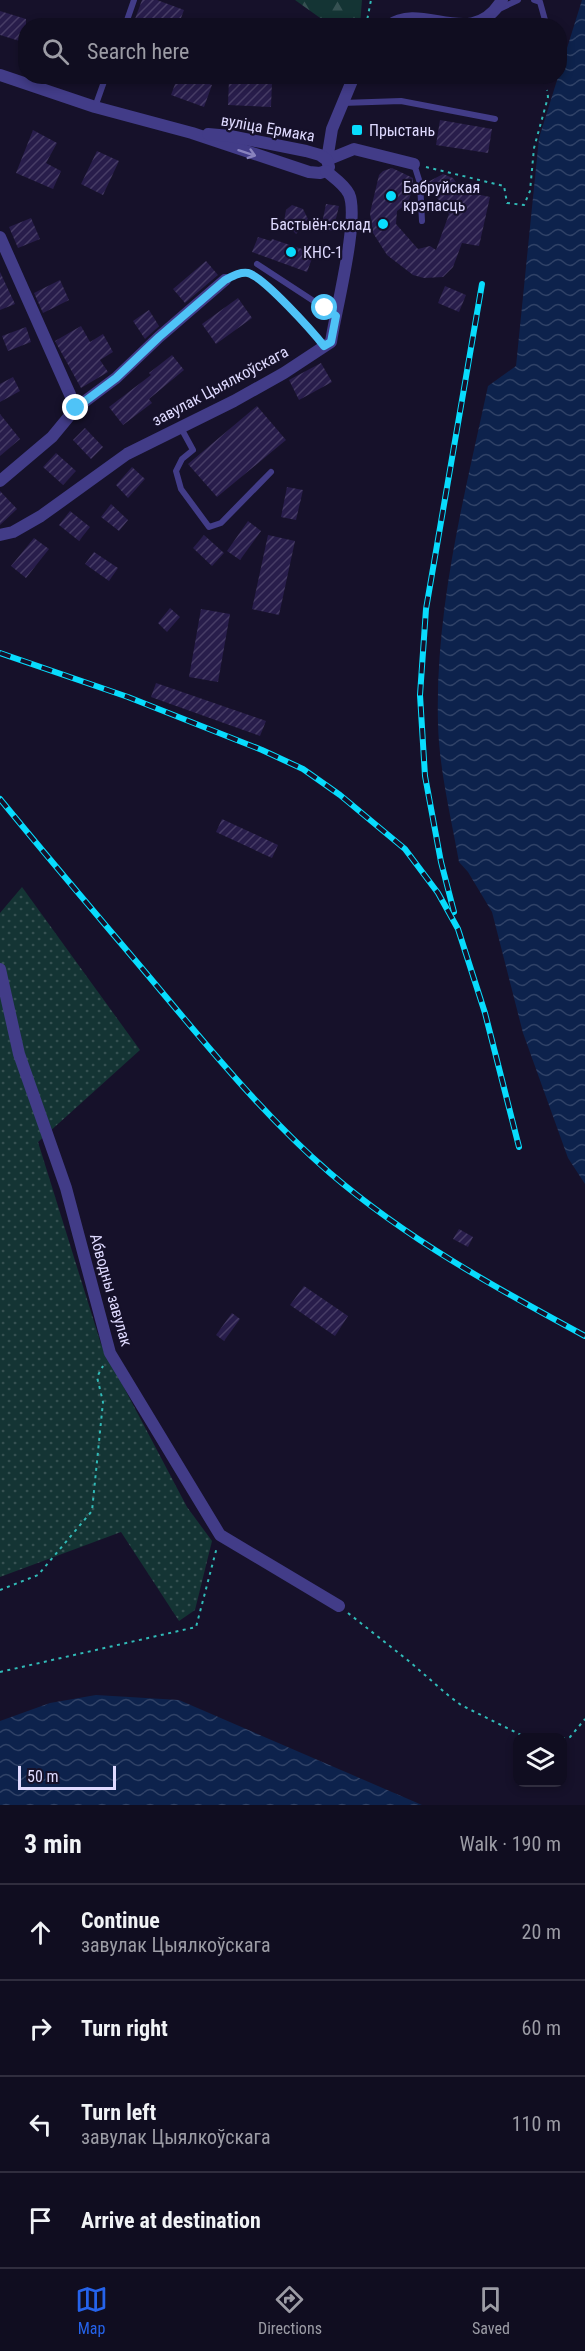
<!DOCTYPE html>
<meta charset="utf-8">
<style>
:root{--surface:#100d20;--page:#1e1b2d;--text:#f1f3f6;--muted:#9c9ca5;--line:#302d3e;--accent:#2563eb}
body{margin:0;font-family:"Roboto Condensed",sans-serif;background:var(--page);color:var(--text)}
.controls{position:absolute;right:18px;bottom:18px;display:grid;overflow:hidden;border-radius:12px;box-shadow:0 3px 9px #0003}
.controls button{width:54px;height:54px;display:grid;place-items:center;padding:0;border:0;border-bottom:2px solid var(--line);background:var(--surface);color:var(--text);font:30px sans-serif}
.scale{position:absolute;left:18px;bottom:15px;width:98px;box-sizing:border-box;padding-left:6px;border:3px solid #dfdaff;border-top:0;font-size:16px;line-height:21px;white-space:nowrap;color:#dfdaff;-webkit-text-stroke:4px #16112a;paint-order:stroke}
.stop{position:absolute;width:18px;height:18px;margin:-14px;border:4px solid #4fc3f7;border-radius:50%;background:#fff}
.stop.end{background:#4fc3f7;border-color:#fff;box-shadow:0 2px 6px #0008}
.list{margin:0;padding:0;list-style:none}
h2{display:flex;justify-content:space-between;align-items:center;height:78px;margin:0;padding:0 24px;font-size:26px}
h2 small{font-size:20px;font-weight:400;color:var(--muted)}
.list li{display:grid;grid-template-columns:39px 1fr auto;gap:18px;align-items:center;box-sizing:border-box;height:96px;padding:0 24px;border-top:2px solid var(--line)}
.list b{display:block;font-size:22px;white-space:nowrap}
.list p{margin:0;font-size:20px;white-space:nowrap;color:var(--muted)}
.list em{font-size:20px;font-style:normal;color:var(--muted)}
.icon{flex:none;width:33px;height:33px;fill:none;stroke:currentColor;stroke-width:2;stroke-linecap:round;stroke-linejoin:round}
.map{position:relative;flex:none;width:585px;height:1805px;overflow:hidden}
.search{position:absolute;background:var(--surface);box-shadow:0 3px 9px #0003;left:18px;right:18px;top:18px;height:66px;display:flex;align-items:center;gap:15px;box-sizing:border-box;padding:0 21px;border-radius:24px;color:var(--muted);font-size:22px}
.sheet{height:462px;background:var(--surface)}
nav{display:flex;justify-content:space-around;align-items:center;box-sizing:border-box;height:84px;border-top:2px solid var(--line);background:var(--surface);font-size:16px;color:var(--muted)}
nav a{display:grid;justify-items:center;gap:3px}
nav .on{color:var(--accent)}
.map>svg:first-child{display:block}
.grass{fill:url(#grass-dots)}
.forest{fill:url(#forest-firs)}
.water{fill:url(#water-waves)}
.building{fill:url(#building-hatch)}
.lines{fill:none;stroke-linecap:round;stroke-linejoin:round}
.path{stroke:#31bbb8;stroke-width:2;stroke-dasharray:3 4.5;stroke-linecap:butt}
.lane{stroke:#423c88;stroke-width:6}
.street{stroke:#423c88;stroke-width:12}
.rail-casing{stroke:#08dcfd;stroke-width:6}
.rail{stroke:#16112a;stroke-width:4;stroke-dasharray:11;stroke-linecap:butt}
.oneway{stroke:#8983be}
.route{stroke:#4fc3f7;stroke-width:8}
.poi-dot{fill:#08dcfd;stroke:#16112a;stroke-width:2}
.labels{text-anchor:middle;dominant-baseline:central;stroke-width:4.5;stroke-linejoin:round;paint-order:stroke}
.street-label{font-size:16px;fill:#dfdaff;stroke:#16112a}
.poi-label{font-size:16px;fill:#dfdaff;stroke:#16112a;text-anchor:start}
</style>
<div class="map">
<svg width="585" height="1805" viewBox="0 0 585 1805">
<defs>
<pattern id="grass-dots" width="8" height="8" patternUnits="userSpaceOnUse" patternTransform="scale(1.5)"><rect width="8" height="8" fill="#143434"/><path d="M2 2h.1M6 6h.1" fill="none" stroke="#365152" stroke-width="1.8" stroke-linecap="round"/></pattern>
<pattern id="forest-firs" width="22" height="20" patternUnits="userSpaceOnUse" patternTransform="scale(1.5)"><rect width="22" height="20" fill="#143434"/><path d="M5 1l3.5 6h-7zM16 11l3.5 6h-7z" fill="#365152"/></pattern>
<pattern id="water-waves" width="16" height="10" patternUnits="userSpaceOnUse" patternTransform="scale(1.5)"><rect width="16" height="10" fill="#0d224c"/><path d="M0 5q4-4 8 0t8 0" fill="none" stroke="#304267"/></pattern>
<pattern id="building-hatch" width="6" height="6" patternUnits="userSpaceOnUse" patternTransform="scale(1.5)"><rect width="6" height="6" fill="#281d4b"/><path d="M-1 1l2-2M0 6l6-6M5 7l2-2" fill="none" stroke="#473d66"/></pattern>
</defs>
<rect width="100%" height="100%" fill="#16112a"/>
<polygon class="grass" points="22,887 140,1050 38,1142 101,1344 187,1507 212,1541 195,1610 179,1621 121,1532 0,1577 0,913"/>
<polygon class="forest" points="295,0 362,0 360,25 330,25"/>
<g class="water">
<path d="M582,0H585V1184L568,1158L523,1033L492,912L468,872L459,862C451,817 439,769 438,723C435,609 464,497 488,386L516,366L539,138Z"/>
<polygon points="96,1695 179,1700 422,1805 0,1805 0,1721 50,1703"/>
</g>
<g class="building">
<polygon points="142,0 157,0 184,10 178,26 151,26 135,19"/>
<polygon points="0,11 26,19 26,43 0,35"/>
<polygon points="178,76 189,76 212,85 204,107 171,95"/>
<polygon points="229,79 272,82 271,107 228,105"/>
<polygon points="440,120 492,129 488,153 436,145"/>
<polygon points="33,130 57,143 46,163 61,171 53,189 16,173"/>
<polygon points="97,151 119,161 103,195 81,184"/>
<polygon points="392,168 413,178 413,187 408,203 397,211 396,224 418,249 430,246 436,250 449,214 426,183 443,174 453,178 462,191 490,197 479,246 462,243 453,267 443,277 424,278 413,275 387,255 373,233 370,213 379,175 383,171"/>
<polygon points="326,204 339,206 333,231 321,228"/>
<polygon points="292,205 303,209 308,219 296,234 284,221 286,210"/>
<polygon points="31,218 40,239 18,248 9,227"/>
<polygon points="258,237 271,241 272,239 314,253 307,272 252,252"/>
<polygon points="206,261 218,275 185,303 173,289"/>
<polygon points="0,272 15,304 0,310"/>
<polygon points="60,280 69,300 43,313 34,293"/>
<polygon points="445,286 466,295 459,312 438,303"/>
<polygon points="238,298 252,318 216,344 202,324"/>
<polygon points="149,310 159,326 145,339 133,321"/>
<polygon points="81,326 90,342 103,334 113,352 100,360 108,372 81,388 55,341"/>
<polygon points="26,327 31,342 8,351 2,336"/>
<polygon points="172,355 184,370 149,399 152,403 123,425 109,407 151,375 149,373"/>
<polygon points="321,363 332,382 299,400 289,380"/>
<polygon points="13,377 20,391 0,402 0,384"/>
<polygon points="257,406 286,440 217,497 188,464"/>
<polygon points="0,414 20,439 0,456"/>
<polygon points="85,428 103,447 91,459 73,440"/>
<polygon points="56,453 76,471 63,485 43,467"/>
<polygon points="132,467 145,479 128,498 116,485"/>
<polygon points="287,487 303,490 296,520 281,517"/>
<polygon points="0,491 17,509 0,525"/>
<polygon points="111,504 128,520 119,531 101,517"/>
<polygon points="70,511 90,527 79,541 59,525"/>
<polygon points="248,521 261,531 240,560 227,551"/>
<polygon points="204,535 224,553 212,566 193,548"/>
<polygon points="268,535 295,541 279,615 252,609"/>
<polygon points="34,538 49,549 26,578 11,566"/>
<polygon points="94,552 118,568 109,581 85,564"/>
<polygon points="170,608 180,617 167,632 158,623"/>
<polygon points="201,609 230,614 218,682 189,677"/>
<polygon points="156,683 266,721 260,736 151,697"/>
<polygon points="222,819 278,845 272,858 216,832"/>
<polygon points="459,1229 473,1237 468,1247 453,1239"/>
<polygon points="304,1286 348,1316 335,1336 290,1305"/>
<polygon points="232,1313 240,1319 224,1341 216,1335"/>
</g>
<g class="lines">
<g class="path">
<polyline points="366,26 371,0"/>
<polyline points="426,167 504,186 507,203 524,205 530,191 534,148 548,97 547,90"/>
<polyline points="236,274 247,273 253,275 316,336"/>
<polyline points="0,1590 38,1575 92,1511 103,1402 97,1377 103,1366"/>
<polyline points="348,1613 410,1662 449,1696 461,1705 527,1738"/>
<polyline points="0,1672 196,1627 217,1547"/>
<polyline points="562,1739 570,1737 585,1719"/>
</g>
<g class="lane">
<polyline points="534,0 540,2 545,20 541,26"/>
<polyline points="497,10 518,0"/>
<polyline points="480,20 495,26"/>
<polyline points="125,26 134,0"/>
<polyline points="342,103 401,101 495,119"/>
<polyline points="95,107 106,76"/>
<polyline points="414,164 420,183 422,221"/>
<polyline points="257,264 335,315"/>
<polyline points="181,428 193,450 182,459 176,471 181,489 209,527 221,523 271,472"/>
</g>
<g class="street">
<path d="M388,26C423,0 471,52 502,0"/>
<polyline points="0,75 95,107 192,133 309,172 320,173 326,171"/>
<polyline points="354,76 332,129 327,160 354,149 414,164"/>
<polyline points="208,134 230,136 306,151 320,155 327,160 329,167"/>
<polyline points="0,237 76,408"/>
<polyline points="0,481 52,437 76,408 116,378 159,337 225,280"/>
<path d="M0,535L13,532L41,516L127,454L234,401L284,373L331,342C335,313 360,218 349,194C345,185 333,177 326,171"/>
<polyline points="0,969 19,1054 66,1188 110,1353 220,1535 339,1606"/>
</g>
<g class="rail-casing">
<g id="rail">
<polyline points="0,653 128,697 262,750 303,769 340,795 405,849 438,893 458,929 485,1013 519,1147"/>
<path d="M0,799C48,858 97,915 146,973C204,1042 261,1113 330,1173C407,1239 496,1288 585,1336"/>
<polyline points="454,912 441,862 425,776 420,695 426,609 482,284"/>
</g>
</g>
<use href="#rail" class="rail"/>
</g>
<defs><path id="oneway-shaft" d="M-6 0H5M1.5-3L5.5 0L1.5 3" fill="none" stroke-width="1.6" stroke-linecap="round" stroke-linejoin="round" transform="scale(1.5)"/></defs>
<use class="oneway" href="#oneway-shaft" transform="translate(247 153) rotate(18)"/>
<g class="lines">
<path class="route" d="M76,408L116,378L159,337L225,280C233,276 239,272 248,273C264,277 313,332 324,346L331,342L336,316L325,308"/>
</g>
<g class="poi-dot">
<rect x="351" y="124" width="12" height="12" rx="3"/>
<circle cx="391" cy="196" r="6"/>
<circle cx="383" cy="224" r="6"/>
<circle cx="291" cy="252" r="6"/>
</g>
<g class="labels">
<g class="street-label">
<text transform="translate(268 128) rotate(10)">вуліца Ермака</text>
<text transform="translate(220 386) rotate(-28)">завулак Цыялкоўскага</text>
<text transform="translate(111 1290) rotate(74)">Абводны завулак</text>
</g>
<g class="poi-label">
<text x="369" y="130">Прыстань</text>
<text x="403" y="187">Бабруйская<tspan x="403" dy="18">крэпасць</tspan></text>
<text x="371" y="224" text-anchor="end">Бастыён-склад</text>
<text x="303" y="252">КНС-1</text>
</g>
</g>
</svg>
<div class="controls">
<button><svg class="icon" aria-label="layers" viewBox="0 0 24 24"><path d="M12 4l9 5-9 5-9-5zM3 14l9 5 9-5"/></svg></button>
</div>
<div class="scale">50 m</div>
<div class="stop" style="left:325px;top:308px"></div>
<div class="stop end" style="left:76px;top:408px"></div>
<div class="search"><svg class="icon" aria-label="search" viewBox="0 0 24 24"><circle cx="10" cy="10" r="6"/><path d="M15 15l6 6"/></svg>Search here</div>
</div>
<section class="sheet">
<h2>3 min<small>Walk · 190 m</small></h2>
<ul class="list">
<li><svg class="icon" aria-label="ahead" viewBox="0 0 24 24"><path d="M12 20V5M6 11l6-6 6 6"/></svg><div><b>Continue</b><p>завулак Цыялкоўскага</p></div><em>20 m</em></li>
<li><svg class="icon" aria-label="right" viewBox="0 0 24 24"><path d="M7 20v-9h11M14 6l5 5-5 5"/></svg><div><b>Turn right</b></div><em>60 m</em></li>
<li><svg class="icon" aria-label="left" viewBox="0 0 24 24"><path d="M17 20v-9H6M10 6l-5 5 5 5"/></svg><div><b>Turn left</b><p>завулак Цыялкоўскага</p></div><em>110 m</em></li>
<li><svg class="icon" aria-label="arrive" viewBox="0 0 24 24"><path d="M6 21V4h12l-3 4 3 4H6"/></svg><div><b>Arrive at destination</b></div></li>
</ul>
</section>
<nav>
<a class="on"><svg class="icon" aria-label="map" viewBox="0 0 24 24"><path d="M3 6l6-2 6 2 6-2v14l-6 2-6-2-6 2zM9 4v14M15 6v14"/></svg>Map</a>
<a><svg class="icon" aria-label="directions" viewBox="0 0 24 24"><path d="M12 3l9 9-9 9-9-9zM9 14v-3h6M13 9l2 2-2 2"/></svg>Directions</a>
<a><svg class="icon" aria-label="saved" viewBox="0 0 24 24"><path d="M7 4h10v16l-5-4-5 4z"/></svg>Saved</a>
</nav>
